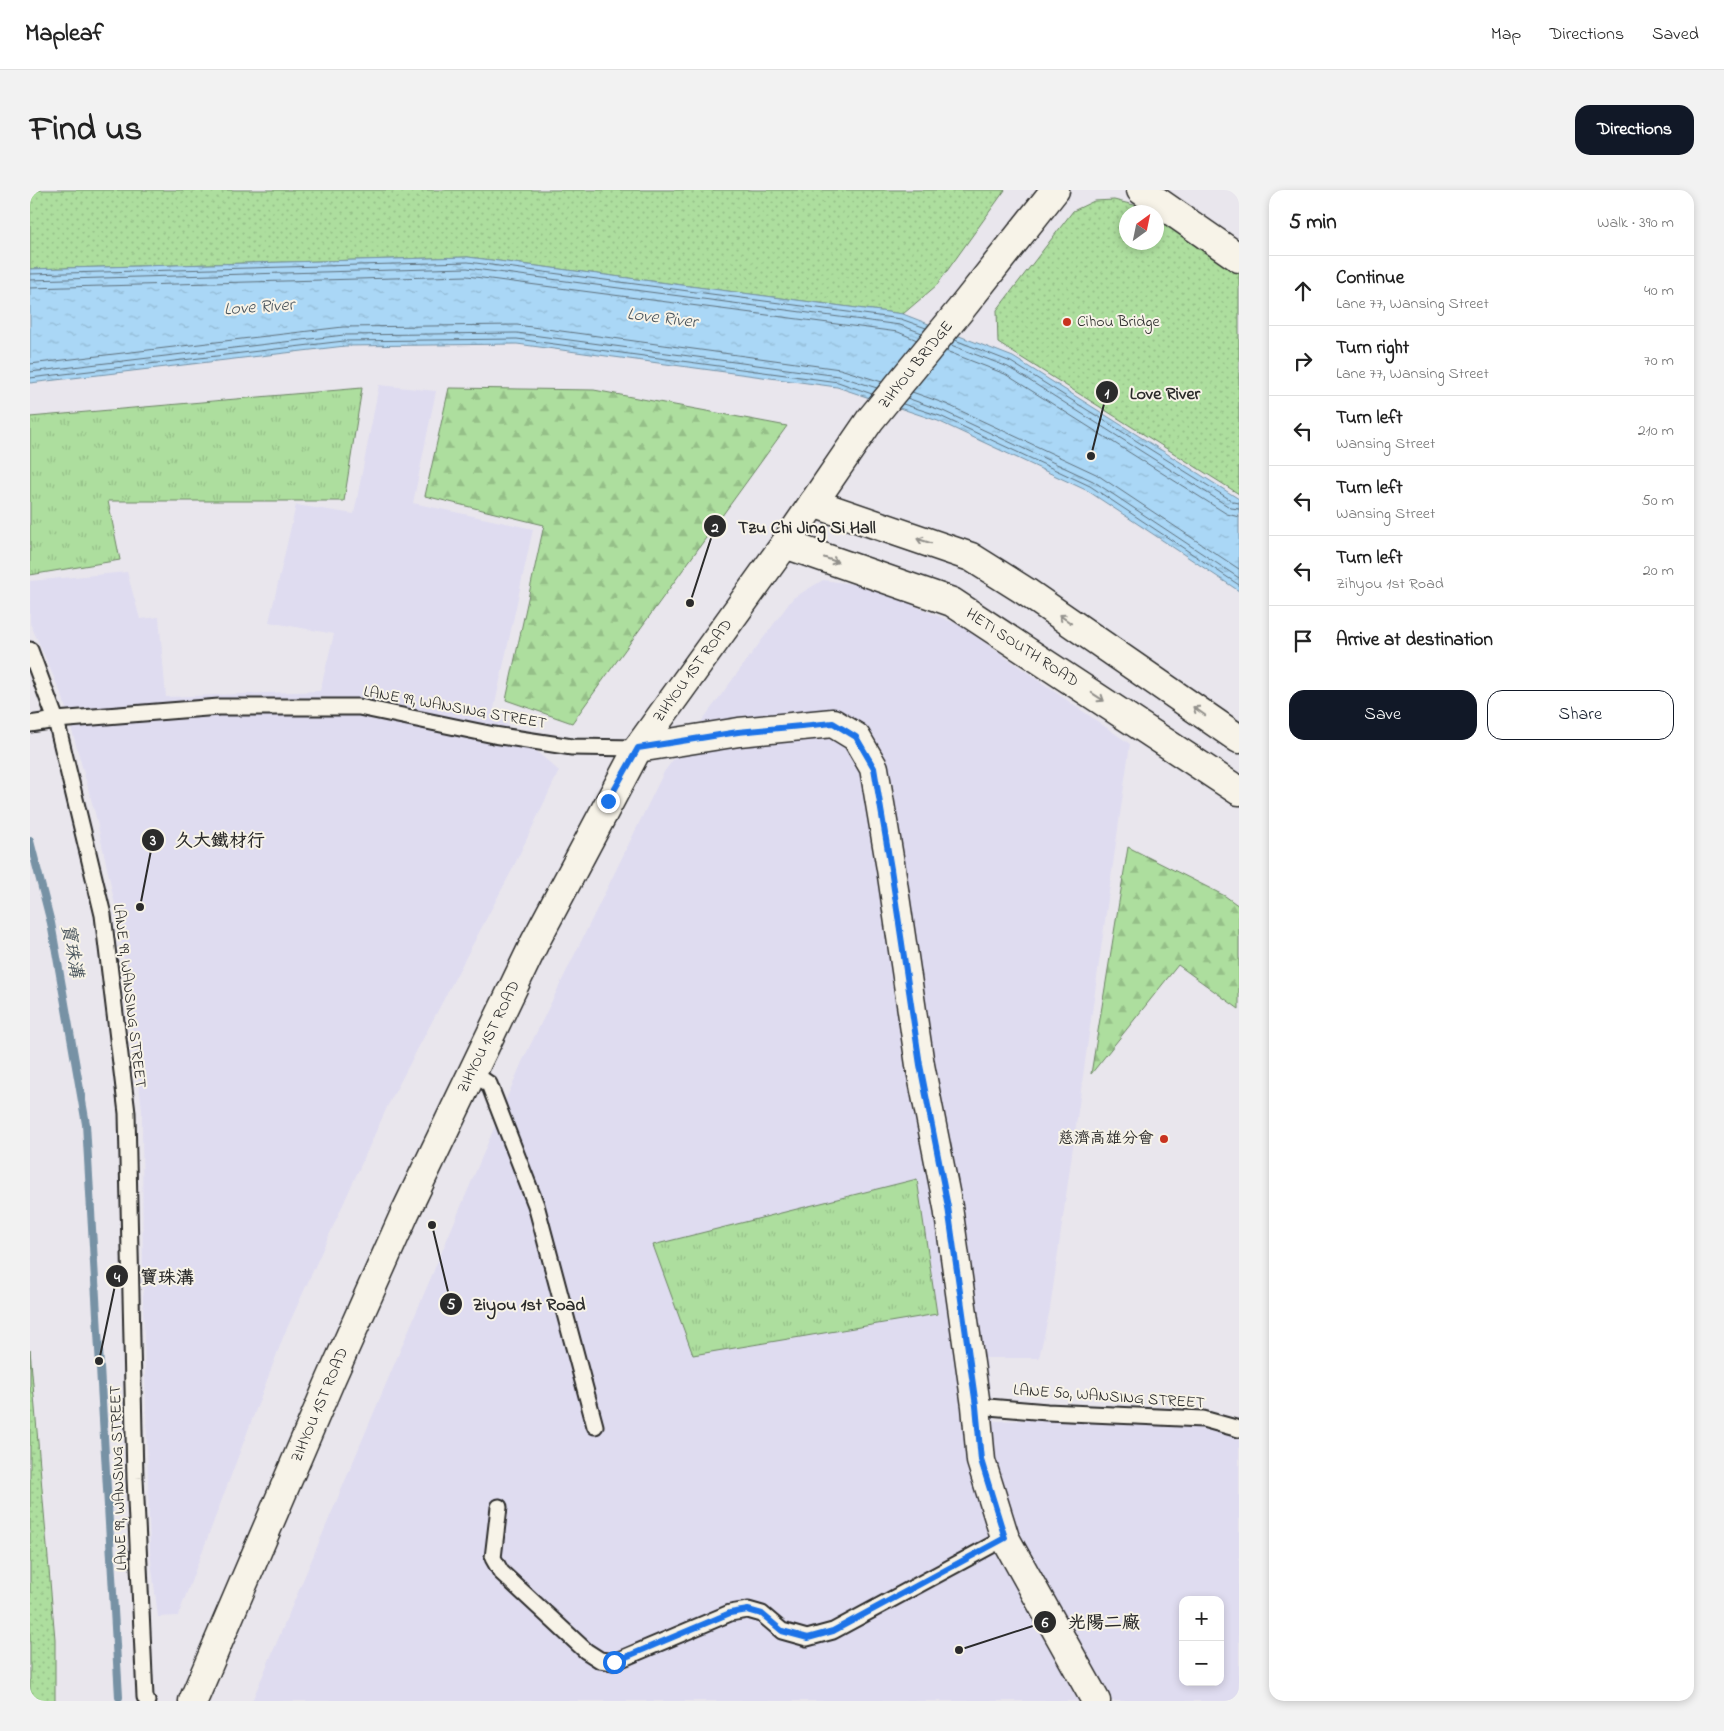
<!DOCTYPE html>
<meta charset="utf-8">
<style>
:root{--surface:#fff;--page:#f2f2f2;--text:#222;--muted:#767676;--line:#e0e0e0;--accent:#111827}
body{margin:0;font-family:"Indie Flower","LXGW WenKai TC",sans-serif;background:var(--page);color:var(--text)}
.controls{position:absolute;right:15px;bottom:15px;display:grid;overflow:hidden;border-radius:10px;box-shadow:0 2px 8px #0003}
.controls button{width:45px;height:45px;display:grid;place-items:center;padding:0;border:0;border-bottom:1px solid var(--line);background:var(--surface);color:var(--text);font:25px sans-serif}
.compass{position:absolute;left:1089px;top:15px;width:45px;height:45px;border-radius:50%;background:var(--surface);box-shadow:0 2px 8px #0003;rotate:33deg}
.stop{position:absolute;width:15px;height:15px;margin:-11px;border:4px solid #1a73e8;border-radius:50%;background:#fff}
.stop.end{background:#1a73e8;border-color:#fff;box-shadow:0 1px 5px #0008}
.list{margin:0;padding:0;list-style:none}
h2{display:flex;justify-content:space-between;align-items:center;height:65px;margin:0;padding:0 20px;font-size:21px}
h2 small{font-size:16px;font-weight:400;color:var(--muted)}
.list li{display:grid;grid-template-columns:32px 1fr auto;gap:15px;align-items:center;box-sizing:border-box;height:70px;padding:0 20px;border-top:1px solid var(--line)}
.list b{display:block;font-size:19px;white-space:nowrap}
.list p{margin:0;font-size:16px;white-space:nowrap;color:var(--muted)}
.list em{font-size:16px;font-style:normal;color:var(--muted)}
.actions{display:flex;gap:10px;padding:15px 20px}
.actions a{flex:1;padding:11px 0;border:1px solid var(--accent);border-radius:15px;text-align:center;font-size:18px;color:var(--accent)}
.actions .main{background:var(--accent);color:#fff}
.icon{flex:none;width:28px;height:28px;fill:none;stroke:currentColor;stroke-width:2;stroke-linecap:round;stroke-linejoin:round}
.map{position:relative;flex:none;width:1209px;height:1511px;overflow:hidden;border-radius:15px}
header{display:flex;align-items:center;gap:30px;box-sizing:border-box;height:70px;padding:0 25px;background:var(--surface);border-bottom:1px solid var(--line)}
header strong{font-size:24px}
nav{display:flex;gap:28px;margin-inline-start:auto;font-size:18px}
.intro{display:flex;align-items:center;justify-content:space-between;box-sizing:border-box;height:120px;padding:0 30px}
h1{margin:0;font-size:35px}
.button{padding:12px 22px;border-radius:15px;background:var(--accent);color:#fff;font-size:18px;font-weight:700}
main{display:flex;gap:30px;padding:0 30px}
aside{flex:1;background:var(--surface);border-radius:15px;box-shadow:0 2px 8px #0003}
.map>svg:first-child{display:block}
.built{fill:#dfdcf0;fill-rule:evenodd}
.grass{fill:url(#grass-tufts);stroke:#6c8464}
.forest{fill:url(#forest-firs);stroke:#6c8464}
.park{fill:url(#park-dots);stroke:#6c8464}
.water{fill:url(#water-ripples);stroke:#7792a5}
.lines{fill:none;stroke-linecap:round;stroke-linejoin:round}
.shore{stroke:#5e707c;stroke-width:1}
.stream{stroke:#7792a5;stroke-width:8}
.lane-casing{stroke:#2b2b2b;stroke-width:19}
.street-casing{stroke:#2b2b2b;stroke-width:31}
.secondary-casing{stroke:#2b2b2b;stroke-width:31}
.lane{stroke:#f7f3e8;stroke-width:15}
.street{stroke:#f7f3e8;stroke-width:28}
.secondary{stroke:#f7f3e8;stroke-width:28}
.oneway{stroke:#918f8a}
.route{stroke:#1a73e8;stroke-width:6}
.poi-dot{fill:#c8321e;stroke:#f7f3e8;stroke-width:2}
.labels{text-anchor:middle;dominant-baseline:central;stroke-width:4;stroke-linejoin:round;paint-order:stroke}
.poi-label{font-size:16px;fill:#2b2b2b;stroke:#f7f3e8;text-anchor:start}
.street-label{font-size:16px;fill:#2b2b2b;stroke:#f7f3e8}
.water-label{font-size:18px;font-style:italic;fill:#4b565e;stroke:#f7f3e8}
.leader{fill:none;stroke:#2b2b2b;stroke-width:2}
.callout-dot{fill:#2b2b2b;stroke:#f7f3e8;stroke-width:2}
.mark-label{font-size:15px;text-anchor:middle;font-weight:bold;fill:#fff}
.callout-label{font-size:18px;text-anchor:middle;font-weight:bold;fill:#2b2b2b;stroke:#f7f3e8;stroke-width:4;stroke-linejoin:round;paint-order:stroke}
</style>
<header>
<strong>Mapleaf</strong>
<nav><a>Map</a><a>Directions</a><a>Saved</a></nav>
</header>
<div class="intro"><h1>Find us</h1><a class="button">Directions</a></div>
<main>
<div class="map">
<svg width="1209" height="1511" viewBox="0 0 1209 1511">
<defs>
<pattern id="grass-tufts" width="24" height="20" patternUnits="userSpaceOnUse" patternTransform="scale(1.25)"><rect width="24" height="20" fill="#adde9e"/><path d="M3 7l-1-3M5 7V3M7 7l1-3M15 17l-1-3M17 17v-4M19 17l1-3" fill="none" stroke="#95bf88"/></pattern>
<pattern id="forest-firs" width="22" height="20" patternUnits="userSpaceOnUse" patternTransform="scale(1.25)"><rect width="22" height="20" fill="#adde9e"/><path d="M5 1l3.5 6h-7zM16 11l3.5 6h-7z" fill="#95bf88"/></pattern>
<pattern id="park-dots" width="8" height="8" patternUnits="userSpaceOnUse" patternTransform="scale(1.25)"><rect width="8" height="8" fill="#adde9e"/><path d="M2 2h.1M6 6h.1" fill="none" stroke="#95bf88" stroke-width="1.8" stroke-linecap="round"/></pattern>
<pattern id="water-ripples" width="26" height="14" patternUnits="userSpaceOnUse" patternTransform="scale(1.25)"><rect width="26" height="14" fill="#aad7f6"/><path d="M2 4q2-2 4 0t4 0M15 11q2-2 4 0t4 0" fill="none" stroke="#92b9d3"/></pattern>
</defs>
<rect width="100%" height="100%" fill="#e9e6ed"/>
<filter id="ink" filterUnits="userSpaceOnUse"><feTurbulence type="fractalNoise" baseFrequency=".02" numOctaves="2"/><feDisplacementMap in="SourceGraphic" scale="10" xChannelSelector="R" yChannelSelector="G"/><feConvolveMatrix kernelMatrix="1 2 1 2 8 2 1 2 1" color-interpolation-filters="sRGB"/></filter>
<g filter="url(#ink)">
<g class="built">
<polygon points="349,195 406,201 383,313 503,339 463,523 529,581 482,680 358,915 254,1145 148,1426 128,1427 120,1362 113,1114 112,920 91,742 66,627 33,508 0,433 0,391 97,382 110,429 129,427 136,507 290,501 304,444 239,432 266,315 324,324"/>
<path d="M793,390L839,396L929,435L1100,554L1020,1119L1009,1168H956L964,1231L1185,1224L1209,1242V1511H222L492,872L634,582L763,408ZM1153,1410H1190V1492H1153Z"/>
</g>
<g class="grass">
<polygon points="332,198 314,311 78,311 90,370 0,385 0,227"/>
<polygon points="887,989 907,1124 663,1165 623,1055"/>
</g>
<g class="forest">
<polygon points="419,198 564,200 757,236 542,533 476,510 514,335 395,306"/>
<polygon points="1098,657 1195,706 1209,716 1209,819 1148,775 1061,884"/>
</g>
<g class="park">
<polygon points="0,0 975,0 907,95 873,124 438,67 0,79"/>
<polygon points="1084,10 1104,15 1122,22 1096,22 1096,52 1126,52 1127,25 1209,79 1209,304 968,153 967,120 1043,21 1064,11"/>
<polygon points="0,1160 25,1449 25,1511 0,1511"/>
</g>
<polygon class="water" points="438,67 873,124 983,167 1209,309 1209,401 1058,301 908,231 807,197 487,154 315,156 0,193 0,79"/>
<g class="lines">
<g class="shore">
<polyline points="0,84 438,72 871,129 896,138"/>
<polyline points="0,90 437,78 870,135 892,143"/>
<polyline points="0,98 437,86 868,142 887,150"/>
<polyline points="925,150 981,172 1204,312 1209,313"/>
<polyline points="921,155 978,177 1201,318 1209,319"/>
<polyline points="916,161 975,184 1197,324 1209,327"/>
<polyline points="0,174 313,137 487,135 810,179 852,192"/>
<polyline points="0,182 314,145 487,143 809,186 847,198"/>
<polyline points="0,188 314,151 487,149 808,192 842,204"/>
<polyline points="882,202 916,214 1066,284 1209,379"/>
<polyline points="877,208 913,221 1063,291 1209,388"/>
<polyline points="873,214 910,226 1060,296 1209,395"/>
</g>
<polyline class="stream" points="0,651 21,733 56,934 89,1507"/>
<g class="lane-casing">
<g id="lane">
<polyline points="0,460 26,530 73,725 97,923 105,1288 115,1507 117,1511"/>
<polyline points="0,534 26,530 189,517 329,517 464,545 542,557 608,558"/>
<polyline points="441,882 459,894 506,1015 565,1236"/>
<polyline points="946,1216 1017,1222 1173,1229 1209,1239"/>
<polyline points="469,1317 463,1368 471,1382 556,1461 570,1470 584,1472 700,1423 718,1420 732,1424 752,1441 777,1448 803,1441 975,1348"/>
</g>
</g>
<g class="street-casing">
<g id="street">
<polyline points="783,313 941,367 995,401 1209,549"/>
<polyline points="755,354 922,412 1209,601"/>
<polyline points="608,558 709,542 803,533 826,547 844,578 861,679 890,875 918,1017 946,1216 951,1271 975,1348 1066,1511"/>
</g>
</g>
<g class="secondary-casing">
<g id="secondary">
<polyline points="1111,0 1209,68"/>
<polyline points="163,1511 301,1189 375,1023 505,752 608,558 755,354 840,230 931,119 1025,0"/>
</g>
</g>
<use href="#lane" class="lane"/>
<use href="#street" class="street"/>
<use href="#secondary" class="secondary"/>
</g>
<defs><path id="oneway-shaft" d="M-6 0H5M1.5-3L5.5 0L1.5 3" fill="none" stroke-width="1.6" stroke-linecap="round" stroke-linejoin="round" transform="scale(1.25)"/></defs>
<g class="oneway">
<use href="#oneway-shaft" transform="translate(894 351) rotate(-162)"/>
<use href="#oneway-shaft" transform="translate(801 370) rotate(19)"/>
<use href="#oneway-shaft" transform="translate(1035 429) rotate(-145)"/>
<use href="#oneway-shaft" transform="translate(1068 507) rotate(33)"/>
<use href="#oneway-shaft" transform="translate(1169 521) rotate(-145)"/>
</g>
</g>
<g class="lines" filter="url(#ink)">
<polyline class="route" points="578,611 608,558 708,542 803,533 826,547 844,578 861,679 890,875 918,1017 946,1216 951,1270 975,1348 803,1441 778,1448 752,1441 732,1424 718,1420 700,1423 584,1472"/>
</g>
<g class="poi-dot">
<circle cx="1037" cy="132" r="5"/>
<circle cx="1134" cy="949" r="5"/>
</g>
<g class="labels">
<g class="poi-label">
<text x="1047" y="132">Cihou Bridge</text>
<text x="1124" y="949" text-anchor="end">慈濟高雄分會</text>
</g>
<g class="street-label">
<text transform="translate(886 175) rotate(-51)">ZIHYOU BRIDGE</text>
<text transform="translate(992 458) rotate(33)">HETI SOUTH ROAD</text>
<text transform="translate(663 481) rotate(-54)">ZIHYOU 1ST ROAD</text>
<text transform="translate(425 518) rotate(10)">LANE 99, WANSING STREET</text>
<text transform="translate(99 806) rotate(83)">LANE 99, WANSING STREET</text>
<text transform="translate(459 847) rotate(-64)">ZIHYOU 1ST ROAD</text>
<text transform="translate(1079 1207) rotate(4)">LANE 50, WANSING STREET</text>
<text transform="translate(290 1215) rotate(-67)">ZIHYOU 1ST ROAD</text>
<text transform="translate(89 1288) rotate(-92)">LANE 99, WANSING STREET</text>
</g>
<g class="water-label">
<text transform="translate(229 118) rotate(-4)">Love River</text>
<text transform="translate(632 129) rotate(7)">Love River</text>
<text transform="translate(41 761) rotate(80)">寶珠溝</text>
</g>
</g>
<path class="leader" d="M1061 266L1077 202M660 413L685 336M110 717L123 650M69 1171L87 1086M402 1035L421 1114M929 1460L1015 1432"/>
<g class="callout-dot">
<circle cx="1061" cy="266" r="5"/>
<circle cx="660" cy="413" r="5"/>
<circle cx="110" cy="717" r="5"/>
<circle cx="69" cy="1171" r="5"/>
<circle cx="402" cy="1035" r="5"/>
<circle cx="929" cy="1460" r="5"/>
<circle cx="1077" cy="202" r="12"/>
<circle cx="685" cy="336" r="12"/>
<circle cx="123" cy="650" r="12"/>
<circle cx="87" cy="1086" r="12"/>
<circle cx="421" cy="1114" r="12"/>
<circle cx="1015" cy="1432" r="12"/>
</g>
<g class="mark-label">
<text x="1077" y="208">1</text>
<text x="685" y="342">2</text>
<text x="123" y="655">3</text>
<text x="87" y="1092">4</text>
<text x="421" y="1119">5</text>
<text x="1015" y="1437">6</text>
</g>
<g class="callout-label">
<text x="1135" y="209">Love River</text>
<text x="777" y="343">Tzu Chi Jing Si Hall</text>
<text x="190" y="656">久大鐵材行</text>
<text x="137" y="1093">寶珠溝</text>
<text x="499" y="1120">Ziyou 1st Road</text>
<text x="1074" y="1438">光陽二廠</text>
</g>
</svg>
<div class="controls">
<button>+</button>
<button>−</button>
</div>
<svg class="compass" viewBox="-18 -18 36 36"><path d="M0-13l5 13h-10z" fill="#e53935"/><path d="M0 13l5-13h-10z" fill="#767676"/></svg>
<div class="stop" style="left:584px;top:1472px"></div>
<div class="stop end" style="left:578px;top:611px"></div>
</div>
<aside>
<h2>5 min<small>Walk · 390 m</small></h2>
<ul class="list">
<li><svg class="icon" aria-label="ahead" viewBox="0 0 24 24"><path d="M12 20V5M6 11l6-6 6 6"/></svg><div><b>Continue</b><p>Lane 77, Wansing Street</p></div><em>40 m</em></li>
<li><svg class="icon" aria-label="right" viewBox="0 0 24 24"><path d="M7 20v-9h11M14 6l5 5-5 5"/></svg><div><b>Turn right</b><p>Lane 77, Wansing Street</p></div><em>70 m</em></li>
<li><svg class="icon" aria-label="left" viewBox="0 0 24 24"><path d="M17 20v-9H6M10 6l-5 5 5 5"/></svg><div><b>Turn left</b><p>Wansing Street</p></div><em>210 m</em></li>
<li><svg class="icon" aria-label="left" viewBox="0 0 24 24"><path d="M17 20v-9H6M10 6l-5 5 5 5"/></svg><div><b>Turn left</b><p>Wansing Street</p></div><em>50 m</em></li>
<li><svg class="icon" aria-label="left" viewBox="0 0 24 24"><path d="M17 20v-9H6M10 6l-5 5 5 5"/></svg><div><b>Turn left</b><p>Zihyou 1st Road</p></div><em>20 m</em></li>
<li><svg class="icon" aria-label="arrive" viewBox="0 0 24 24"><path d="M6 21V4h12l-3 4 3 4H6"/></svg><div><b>Arrive at destination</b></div></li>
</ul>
<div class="actions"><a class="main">Save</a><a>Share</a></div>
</aside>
</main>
